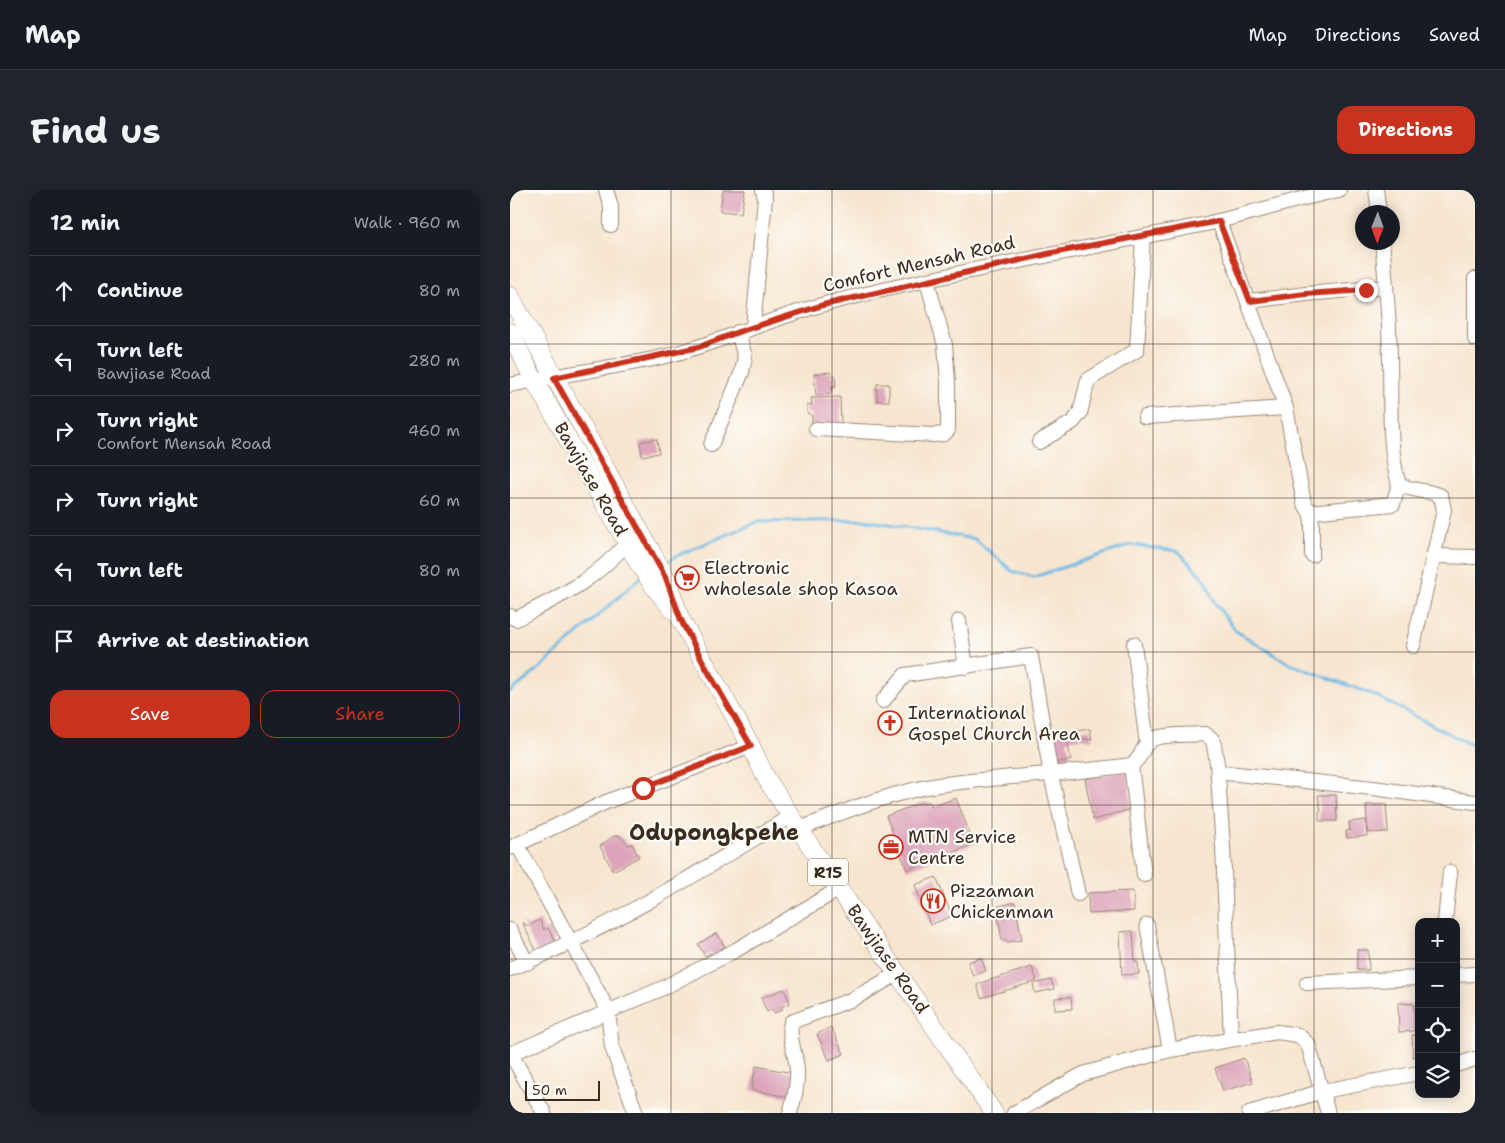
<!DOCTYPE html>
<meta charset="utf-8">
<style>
:root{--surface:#171b24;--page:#20242c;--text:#f1f3f6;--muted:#9ea1a6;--line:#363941;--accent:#c8321e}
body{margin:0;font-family:"Shantell Sans",sans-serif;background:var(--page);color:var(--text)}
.controls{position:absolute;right:15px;bottom:15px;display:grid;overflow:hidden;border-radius:10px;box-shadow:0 2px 12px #0003}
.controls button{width:45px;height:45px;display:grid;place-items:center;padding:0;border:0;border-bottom:1px solid var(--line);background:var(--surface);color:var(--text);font:25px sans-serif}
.compass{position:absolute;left:845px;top:15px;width:45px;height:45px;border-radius:50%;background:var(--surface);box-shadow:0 2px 12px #0003;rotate:181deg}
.scale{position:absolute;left:15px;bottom:12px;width:75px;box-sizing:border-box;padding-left:5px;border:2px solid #3b2a1e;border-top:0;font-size:14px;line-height:18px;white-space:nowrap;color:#3b2a1e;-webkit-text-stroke:4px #fdfcf7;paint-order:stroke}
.stop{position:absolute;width:15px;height:15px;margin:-11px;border:4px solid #c8321e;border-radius:50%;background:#fff}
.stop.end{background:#c8321e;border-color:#fff;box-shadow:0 1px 5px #0008}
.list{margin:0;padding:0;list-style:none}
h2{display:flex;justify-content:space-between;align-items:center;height:65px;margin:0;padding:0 20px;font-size:21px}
h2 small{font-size:16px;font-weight:400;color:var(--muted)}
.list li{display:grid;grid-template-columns:32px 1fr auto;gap:15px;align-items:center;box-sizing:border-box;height:70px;padding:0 20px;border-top:1px solid var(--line)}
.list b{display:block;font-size:19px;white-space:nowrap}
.list p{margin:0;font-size:16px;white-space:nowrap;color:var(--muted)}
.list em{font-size:16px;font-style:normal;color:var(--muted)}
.actions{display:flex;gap:10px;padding:15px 20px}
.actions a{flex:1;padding:11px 0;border:1px solid var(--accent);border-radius:15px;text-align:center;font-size:18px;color:var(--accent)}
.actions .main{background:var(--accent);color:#fff}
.icon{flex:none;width:28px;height:28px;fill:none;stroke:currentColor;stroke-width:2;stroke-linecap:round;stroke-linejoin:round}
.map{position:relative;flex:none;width:965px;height:923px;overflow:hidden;border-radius:15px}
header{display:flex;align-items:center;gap:30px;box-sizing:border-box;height:70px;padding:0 25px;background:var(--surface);border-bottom:1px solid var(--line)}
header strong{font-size:24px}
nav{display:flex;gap:28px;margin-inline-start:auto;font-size:18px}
.intro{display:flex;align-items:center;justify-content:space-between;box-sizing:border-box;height:120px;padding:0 30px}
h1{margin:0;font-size:35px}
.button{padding:12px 22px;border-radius:15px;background:var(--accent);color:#fff;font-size:18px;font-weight:700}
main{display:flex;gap:30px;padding:0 30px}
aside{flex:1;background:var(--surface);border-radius:15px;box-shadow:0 2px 12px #0003}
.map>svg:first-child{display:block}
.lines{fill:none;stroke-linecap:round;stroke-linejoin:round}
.stream{stroke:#6bb9e5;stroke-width:3}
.building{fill:#dda4bb}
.minor-casing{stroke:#998876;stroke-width:16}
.major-casing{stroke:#998876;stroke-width:19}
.minor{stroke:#fff;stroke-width:14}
.major{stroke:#fff;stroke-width:18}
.route{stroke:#c8321e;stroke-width:6}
.grid{fill:none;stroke:#3b2a1e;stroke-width:1;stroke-opacity:0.55}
.labels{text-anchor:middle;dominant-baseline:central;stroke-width:4.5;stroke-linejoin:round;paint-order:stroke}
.shield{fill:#fdfcf7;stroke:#75695f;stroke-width:1}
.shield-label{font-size:16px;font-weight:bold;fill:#3b2a1e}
.street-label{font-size:18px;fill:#3b2a1e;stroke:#fdfcf7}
.poi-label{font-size:18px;fill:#3b2a1e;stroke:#fdfcf7;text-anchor:start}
.district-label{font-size:22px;font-weight:bold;fill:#3b2a1e;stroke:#fdfcf7}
</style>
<header>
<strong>Map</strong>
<nav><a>Map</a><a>Directions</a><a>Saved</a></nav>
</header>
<div class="intro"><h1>Find us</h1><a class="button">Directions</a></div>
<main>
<aside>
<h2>12 min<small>Walk · 960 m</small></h2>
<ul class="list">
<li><svg class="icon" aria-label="ahead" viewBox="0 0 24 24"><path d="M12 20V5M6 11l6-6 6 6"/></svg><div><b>Continue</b></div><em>80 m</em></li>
<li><svg class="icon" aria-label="left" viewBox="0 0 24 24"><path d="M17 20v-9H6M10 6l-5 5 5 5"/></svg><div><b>Turn left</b><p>Bawjiase Road</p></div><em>280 m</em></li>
<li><svg class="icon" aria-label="right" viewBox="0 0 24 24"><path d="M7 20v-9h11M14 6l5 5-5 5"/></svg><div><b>Turn right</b><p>Comfort Mensah Road</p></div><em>460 m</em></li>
<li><svg class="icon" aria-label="right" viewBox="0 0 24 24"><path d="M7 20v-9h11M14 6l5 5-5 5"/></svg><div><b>Turn right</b></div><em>60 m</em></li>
<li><svg class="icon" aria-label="left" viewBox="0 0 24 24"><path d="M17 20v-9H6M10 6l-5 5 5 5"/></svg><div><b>Turn left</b></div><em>80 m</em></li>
<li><svg class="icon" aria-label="arrive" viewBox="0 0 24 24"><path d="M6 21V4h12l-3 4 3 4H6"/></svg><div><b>Arrive at destination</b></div></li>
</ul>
<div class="actions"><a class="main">Save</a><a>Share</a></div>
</aside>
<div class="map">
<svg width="965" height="923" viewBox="0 0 965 923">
<rect width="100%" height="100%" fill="#fdfcf7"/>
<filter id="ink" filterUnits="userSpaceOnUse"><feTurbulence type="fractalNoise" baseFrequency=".02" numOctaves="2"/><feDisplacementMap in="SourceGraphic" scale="10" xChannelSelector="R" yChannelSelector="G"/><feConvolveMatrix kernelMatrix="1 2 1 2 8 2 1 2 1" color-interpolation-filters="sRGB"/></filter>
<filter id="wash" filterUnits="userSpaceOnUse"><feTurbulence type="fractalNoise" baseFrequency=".0096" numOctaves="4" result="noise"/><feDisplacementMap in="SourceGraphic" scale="20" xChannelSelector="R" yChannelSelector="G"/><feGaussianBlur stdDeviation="1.12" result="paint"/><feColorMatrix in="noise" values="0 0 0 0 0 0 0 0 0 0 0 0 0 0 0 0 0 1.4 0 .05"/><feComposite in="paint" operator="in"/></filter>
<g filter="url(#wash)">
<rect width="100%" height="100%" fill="#f7e5cf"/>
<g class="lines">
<g class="stream">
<polyline points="154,374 166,366 247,332 356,330 465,349 502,381 524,387 621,355 668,361 696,391 705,413 726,441 780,474 862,504 965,557"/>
<polyline points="0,502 22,485 131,387"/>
</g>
</g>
<g id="blocks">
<g class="building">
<polygon points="213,0 235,0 231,23 210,21"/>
<polygon points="320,182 321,186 325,185 326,197 322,197 321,204 306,205 304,184"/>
<rect x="367" y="194" width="12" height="17"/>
<polygon points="330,207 331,234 302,235 302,225 297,223 297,215 302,215 301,208"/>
<polygon points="147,249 149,263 132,266 130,252"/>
<polygon points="580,539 582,550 571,548 557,550 561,570 545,573 540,545"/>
<polygon points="618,581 621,619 583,630 575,589"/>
<polygon points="808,605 826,605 827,631 809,631 809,621 811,621"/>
<polygon points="446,608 464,654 397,680 376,626 410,613 420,612 422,617"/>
<polygon points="876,614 878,642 858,643 856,615"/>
<polygon points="856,630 857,646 837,648 836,641 840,640 839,632"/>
<polygon points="109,645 118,655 122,654 129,667 103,681 90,656 102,647"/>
<polygon points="426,687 442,726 420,735 405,695"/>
<polygon points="623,701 624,721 579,724 578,703"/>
<polygon points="505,712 512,750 496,752 496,750 492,750 486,717"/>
<polygon points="30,730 34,740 38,738 45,751 41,753 44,759 29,766 12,732 18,736"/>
<polygon points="623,741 625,772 628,772 629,784 612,785 610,742"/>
<polygon points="207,743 215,757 210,759 213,763 204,768 201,763 195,766 188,754"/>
<polygon points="847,760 858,760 859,780 847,780"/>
<polygon points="471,768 476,781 463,786 458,772"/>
<polygon points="522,777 527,791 471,808 467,794"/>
<polygon points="541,790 544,799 525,803 523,794"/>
<polygon points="274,799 280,813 272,816 272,820 264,823 262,819 257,822 251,808"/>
<polygon points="561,807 562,819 545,820 545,808"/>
<polygon points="888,813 904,814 904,841 889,842"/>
<polygon points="321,837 334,864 319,870 307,844"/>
<polygon points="902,845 909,845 909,866 903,867"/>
<polygon points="734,868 743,892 713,901 705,878"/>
<polygon points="246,876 293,885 289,909 241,900"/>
</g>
</g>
</g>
<g filter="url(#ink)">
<use href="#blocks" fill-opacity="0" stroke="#998876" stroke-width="1"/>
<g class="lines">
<g class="minor-casing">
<g id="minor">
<polyline points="96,0 101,16 101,35"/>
<polyline points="866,0 869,22"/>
<polyline points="709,31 776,218 794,313 800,322 802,332 802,365"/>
<path d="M872,52C876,92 880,132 880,172C881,208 878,261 889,294C902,302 917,299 931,306L934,320L903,456"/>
<polyline points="965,89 965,149"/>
<polyline points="740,111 796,104 876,97"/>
<polyline points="243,137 255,8 253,0"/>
<path d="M0,195C51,184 104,178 156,166C210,153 261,128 315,114C441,82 569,60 696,34C741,24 785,9 829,0"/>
<polyline points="635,227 776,218"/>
<polyline points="306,239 424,245 434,244 438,240 438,192 435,155 417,91"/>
<polyline points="529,252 563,232 570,223 578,190 627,160 633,47"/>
<polyline points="201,255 232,182 235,167 228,142"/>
<polyline points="800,322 883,314 889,294"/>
<polyline points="923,366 965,367"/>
<path d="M0,426L6,429C52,405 81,393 117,353"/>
<polyline points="449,431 456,477"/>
<polyline points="624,454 637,554"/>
<polyline points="373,511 395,485 521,466 541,585 568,704"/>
<polyline points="621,575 634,685"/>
<polyline points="708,582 863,598 965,612"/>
<path d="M289,639C336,621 384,601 435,594C497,586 559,584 621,575C632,567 630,563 637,553C644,543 682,545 695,544L702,549L704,555L707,573L713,657L721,849"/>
<polyline points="7,654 98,820 102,857 126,923"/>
<polyline points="0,658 96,612 241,556"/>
<polyline points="935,732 940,682"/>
<polyline points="637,735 660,860"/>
<polyline points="0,740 17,773"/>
<path d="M0,779C99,739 190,682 281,626"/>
<polyline points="946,785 965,784"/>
<polyline points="797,793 909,788"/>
<polyline points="0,864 153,798 226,760 329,699"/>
<polyline points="1,864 34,923"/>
<polyline points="946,875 965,869"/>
<path d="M280,923C284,909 288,895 287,880C286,863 278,849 281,832L343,809L387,784"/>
<polyline points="504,923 573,884 660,860 767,842 788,845 798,854 818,923"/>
<polyline points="739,923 813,901 909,883"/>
</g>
</g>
<g class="major-casing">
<g id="major">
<polyline points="0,106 156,388 171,430 241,556 256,588 322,689 484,923"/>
<polyline points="0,142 24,190 128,372 142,394 163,420"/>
</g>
</g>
<use href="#minor" class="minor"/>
<use href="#major" class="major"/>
</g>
</g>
<g class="lines" filter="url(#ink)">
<polyline class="route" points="133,598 241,556 195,476 171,430 156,388 44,188 189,157 228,142 313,115 542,63 709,31 740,111 796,104 856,100"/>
</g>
<path class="grid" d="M161,0V923M322,0V923M482,0V923M643,0V923M804,0V923M0,154H965M0,308H965M0,462H965M0,615H965M0,769H909M946,769H965"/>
<defs>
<g id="supermarket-ring" transform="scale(1.25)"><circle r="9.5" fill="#fdfcf7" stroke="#c8321e" stroke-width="1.5"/><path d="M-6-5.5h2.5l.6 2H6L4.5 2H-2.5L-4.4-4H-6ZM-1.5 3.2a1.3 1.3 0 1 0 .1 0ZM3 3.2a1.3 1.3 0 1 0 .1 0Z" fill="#c8321e"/></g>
<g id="church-ring" transform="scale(1.25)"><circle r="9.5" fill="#fdfcf7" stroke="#c8321e" stroke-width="1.5"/><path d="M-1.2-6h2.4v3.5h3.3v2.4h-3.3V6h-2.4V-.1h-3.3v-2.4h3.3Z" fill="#c8321e"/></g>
<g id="office-ring" transform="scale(1.25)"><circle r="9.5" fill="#fdfcf7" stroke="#c8321e" stroke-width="1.5"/><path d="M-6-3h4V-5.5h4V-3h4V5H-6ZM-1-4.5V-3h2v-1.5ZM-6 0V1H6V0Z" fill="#c8321e"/></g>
<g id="restaurant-ring" transform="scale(1.25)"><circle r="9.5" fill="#fdfcf7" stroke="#c8321e" stroke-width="1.5"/><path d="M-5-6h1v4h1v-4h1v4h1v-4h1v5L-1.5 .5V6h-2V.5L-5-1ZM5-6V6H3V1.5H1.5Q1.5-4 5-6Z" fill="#c8321e"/></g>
</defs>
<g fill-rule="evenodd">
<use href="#supermarket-ring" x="177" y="388"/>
<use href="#church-ring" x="380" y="533"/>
<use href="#office-ring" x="381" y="657"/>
<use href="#restaurant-ring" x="423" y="711"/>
</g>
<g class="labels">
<rect class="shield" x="298" y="668.5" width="40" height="27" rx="4"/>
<g class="shield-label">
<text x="318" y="682">R15</text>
</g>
<g class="street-label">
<text transform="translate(409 74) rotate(-13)">Comfort Mensah Road</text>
<text transform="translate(81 289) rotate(60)">Bawjiase Road</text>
<text transform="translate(378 769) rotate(55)">Bawjiase Road</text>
</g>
<g class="poi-label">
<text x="194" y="378">Electronic<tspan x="194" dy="21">wholesale shop Kasoa</tspan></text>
<text x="398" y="523">International<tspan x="398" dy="21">Gospel Church Area</tspan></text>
<text x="398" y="647">MTN Service<tspan x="398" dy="21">Centre</tspan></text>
<text x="440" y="701">Pizzaman<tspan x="440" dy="21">Chickenman</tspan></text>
</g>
<g class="district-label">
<text x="204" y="642">Odupongkpehe</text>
</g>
</g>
</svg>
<div class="controls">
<button>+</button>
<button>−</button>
<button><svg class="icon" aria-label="locate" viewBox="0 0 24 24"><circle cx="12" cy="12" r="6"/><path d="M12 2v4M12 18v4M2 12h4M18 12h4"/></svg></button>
<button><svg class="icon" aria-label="layers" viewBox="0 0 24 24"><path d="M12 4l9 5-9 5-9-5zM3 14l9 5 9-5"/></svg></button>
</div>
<svg class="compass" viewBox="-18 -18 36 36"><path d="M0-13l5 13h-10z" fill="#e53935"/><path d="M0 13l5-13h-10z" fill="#9ea1a6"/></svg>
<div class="scale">50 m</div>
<div class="stop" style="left:133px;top:598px"></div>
<div class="stop end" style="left:856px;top:100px"></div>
</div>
</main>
